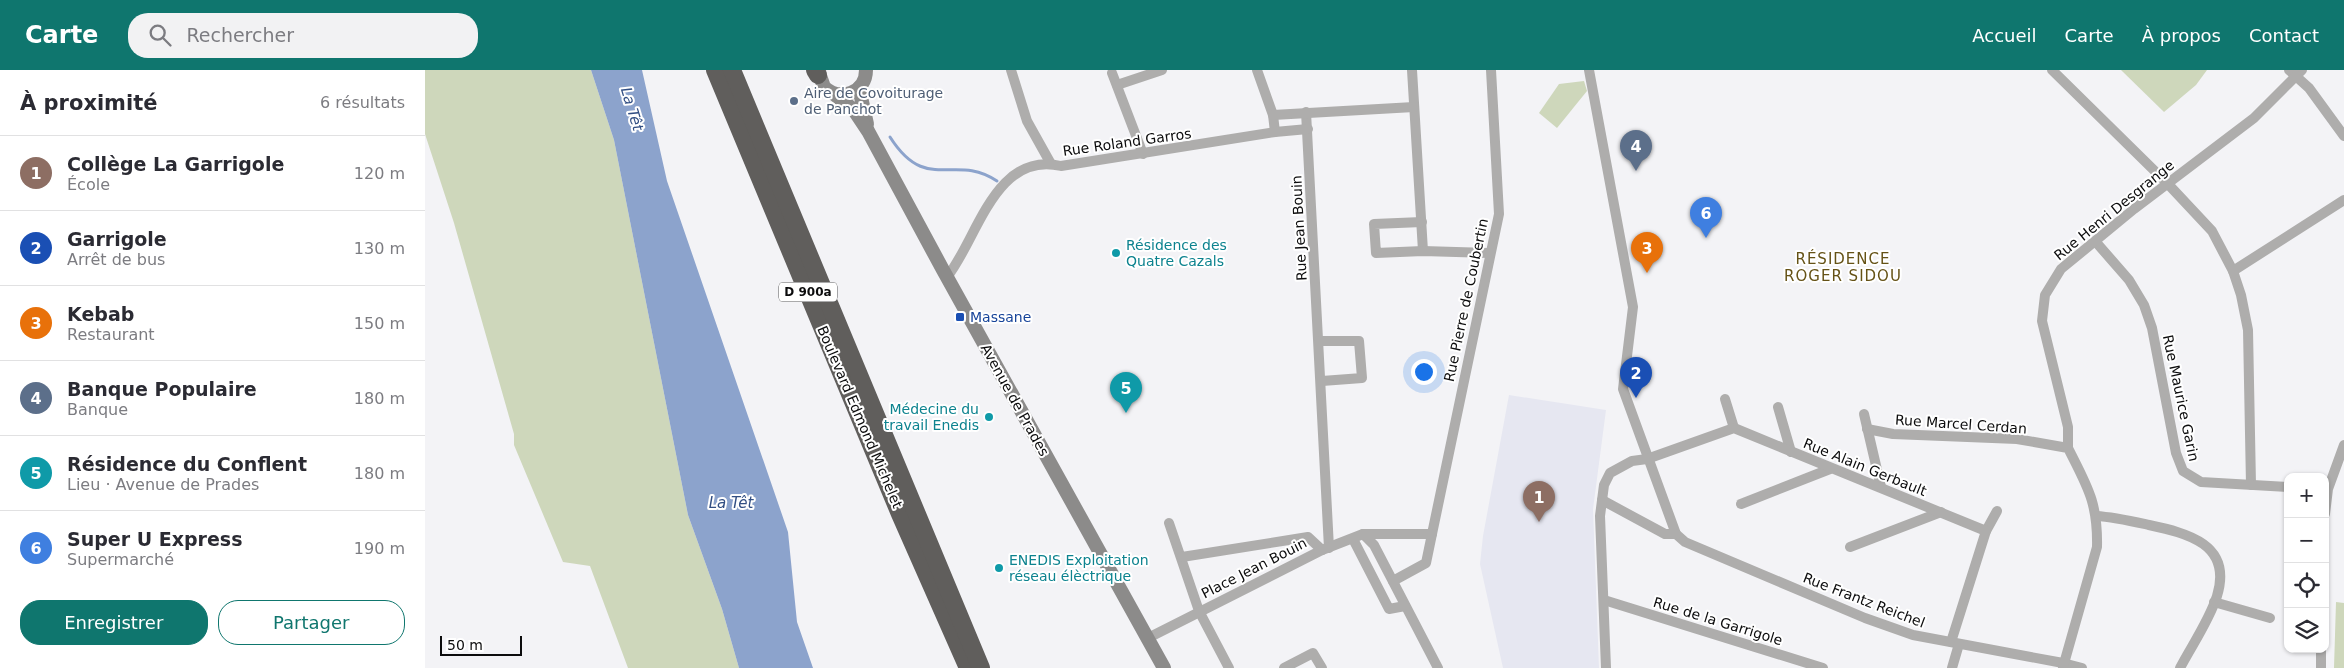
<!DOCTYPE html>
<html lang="fr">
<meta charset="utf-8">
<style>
:root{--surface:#fff;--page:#f2f2f3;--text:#2b2b33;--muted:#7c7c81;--line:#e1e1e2;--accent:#0f766e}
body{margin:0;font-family:"DejaVu Sans",sans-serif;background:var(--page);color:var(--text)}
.controls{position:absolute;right:15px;bottom:15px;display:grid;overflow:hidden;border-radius:10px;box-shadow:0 1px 4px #0004}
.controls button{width:45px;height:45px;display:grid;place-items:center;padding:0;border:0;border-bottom:1px solid var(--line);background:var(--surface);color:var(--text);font:25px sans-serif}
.scale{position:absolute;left:15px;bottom:12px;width:82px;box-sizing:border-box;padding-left:5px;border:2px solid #0c0c0d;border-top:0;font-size:14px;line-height:18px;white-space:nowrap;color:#0c0c0d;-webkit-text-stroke:4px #fff;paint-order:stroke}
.you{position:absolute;left:998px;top:301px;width:18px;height:18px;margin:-12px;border:4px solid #fff;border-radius:50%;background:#1a73e8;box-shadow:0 0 0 8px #1a73e833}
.badge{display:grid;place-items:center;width:32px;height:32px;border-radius:50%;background:var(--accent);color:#fff;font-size:16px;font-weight:700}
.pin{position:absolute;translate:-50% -41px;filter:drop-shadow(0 1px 2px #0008)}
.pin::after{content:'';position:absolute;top:26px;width:18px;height:15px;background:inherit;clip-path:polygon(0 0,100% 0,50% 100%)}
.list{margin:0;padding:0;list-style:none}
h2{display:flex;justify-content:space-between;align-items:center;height:65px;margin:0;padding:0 20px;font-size:21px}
h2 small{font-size:16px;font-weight:400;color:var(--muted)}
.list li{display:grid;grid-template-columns:32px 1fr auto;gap:15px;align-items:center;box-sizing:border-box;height:75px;padding:0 20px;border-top:1px solid var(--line)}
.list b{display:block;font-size:19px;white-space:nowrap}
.list p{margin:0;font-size:16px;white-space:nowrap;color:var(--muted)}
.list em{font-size:16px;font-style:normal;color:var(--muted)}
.actions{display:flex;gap:10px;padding:15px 20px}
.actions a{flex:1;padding:11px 0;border:1px solid var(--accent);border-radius:20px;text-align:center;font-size:18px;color:var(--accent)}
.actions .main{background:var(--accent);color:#fff}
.icon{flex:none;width:28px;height:28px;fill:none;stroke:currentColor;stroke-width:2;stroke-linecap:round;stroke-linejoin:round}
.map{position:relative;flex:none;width:1919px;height:598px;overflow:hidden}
header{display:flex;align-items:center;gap:30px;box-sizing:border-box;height:70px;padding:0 25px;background:var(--accent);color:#fff}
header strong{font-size:24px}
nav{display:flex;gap:28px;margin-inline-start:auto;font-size:18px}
.search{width:350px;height:45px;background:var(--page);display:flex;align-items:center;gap:12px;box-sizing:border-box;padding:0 18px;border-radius:20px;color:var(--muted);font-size:19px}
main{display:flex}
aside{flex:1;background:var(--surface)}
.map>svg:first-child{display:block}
.built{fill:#e6e7f1}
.green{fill:#ced7bb}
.water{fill:#8ca3cc}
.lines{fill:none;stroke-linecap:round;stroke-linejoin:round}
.stream{stroke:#8ca3cc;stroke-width:3}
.street{stroke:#aeadac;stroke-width:10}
.secondary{stroke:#8c8b8a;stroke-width:14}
.highway{stroke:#605e5c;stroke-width:18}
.service-dot{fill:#5c6f8a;stroke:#fff;stroke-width:2}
.culture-dot{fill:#0f9aa8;stroke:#fff;stroke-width:2}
.transit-dot{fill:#1a4fb4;stroke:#fff;stroke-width:2}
.labels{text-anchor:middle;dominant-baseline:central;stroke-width:4;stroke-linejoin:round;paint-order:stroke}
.shield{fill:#fff;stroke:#555556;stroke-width:1}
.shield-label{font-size:12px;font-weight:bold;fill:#0c0c0d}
.service-label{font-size:14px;fill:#4e5e75;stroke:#fff;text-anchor:start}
.street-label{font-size:14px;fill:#0c0c0d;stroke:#fff}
.culture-label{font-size:14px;fill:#0d838f;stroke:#fff;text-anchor:start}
.transit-label{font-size:14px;fill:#164399;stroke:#fff;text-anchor:start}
.water-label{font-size:15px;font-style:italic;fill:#314e83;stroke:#fff}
.neighbourhood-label{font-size:15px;letter-spacing:1px;fill:#655216;stroke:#fff}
</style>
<header>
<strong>Carte</strong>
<div class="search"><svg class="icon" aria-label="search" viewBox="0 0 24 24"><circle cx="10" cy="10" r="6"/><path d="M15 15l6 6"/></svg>Rechercher</div>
<nav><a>Accueil</a><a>Carte</a><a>À propos</a><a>Contact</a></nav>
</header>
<main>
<aside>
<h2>À proximité<small>6 résultats</small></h2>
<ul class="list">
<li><span class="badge" style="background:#8d6e63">1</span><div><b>Collège La Garrigole</b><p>École</p></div><em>120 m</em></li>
<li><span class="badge" style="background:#1a4fb4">2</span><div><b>Garrigole</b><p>Arrêt de bus</p></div><em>130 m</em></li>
<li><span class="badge" style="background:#e8710a">3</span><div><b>Kebab</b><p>Restaurant</p></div><em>150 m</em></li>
<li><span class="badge" style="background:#5c6f8a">4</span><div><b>Banque Populaire</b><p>Banque</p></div><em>180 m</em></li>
<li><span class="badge" style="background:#0f9aa8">5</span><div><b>Résidence du Conflent</b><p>Lieu · Avenue de Prades</p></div><em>180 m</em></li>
<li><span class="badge" style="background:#3f7fe0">6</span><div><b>Super U Express</b><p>Supermarché</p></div><em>190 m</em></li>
</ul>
<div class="actions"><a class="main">Enregistrer</a><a>Partager</a></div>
</aside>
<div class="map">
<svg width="1919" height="598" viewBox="0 0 1919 598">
<rect width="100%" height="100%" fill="#f3f3f6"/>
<polygon class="built" points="1084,325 1181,340 1168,439 1174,598 1078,598 1055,494 1058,466"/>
<g class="green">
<polygon points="0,0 166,0 189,70 263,445 297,539 314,598 203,598 165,496 138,492 89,375 89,364 29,153 0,64"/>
<polygon points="1696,0 1782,0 1771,15 1739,42"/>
<polygon points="1159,11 1162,21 1132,58 1114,43 1134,14"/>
<polygon points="1911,532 1919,533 1919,598 1909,598"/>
</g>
<polygon class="water" points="166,0 217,0 242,111 363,462 372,552 388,598 314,598 297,539 263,445 189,70"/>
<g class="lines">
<path class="stream" d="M465,67C502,125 529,82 572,111"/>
<g class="street">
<polyline points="586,0 602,51 626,94"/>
<polyline points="832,0 848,45 850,62"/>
<polyline points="987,0 998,181"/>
<polyline points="1164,0 1208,237 1198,319 1251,464 1260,472 1440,548 1488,565 1638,593 1657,598"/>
<polyline points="1627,0 1743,114 1787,161 1808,201 1816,225 1823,260 1826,415"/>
<polyline points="1864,0 1884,18 1919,66"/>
<polyline points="687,3 718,84"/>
<polyline points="692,15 737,0"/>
<polyline points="881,42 904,478"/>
<polyline points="848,45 989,37"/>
<polyline points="997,152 949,154 951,183 998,181 1064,183"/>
<polyline points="1670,171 1704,210 1719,235 1727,258 1751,383 1758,401 1776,412 1863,417"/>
<polyline points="1808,201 1919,130"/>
<path d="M522,207C552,170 570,80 636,96L850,62L883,59"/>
<polyline points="894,271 934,271 937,308 897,311"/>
<polyline points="1300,329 1309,358"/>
<polyline points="1353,337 1366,382"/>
<polyline points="1439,344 1456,417"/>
<path d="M1442,359L1468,364L1592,369L1643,378C1662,416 1673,432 1672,477L1638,597"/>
<polyline points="1643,378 1643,357 1617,251 1620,225 1636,199 1709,139 1829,48 1877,0"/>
<polyline points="1177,430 1240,464 1251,464"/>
<polyline points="1316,434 1405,399"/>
<polyline points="1900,444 1903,419 1919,375"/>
<path d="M1671,446C1689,447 1706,451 1724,455C1762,463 1808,474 1792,526C1784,551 1767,575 1755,598"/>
<polyline points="744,453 774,541 804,598"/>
<polyline points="938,464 949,475 1013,598"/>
<polyline points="1007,464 1074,144 1066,0"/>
<polyline points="928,469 964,539 980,536"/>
<polyline points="1425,477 1516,442"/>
<polyline points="757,487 883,467 897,480"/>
<polyline points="1179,530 1398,598"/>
<polyline points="1789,532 1845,548"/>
<polyline points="723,568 897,480 938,464 1007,464 1001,493 968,511"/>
<polyline points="1526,572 1561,461 1572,441"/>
<polyline points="859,598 888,583 897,598"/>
<path d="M1181,598L1175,446L1179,415L1185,403L1207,391L1222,389L1309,358C1393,393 1477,426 1561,461"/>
<polyline points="1527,598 1534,574"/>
<polyline points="1896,598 1896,579"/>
</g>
<g class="secondary">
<path d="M393,0L399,17C415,32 441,23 441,0"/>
<polyline points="434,18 442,54"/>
<polyline points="409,24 429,40 443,61 518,200 739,598"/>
</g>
<g class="highway">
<polyline points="290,0 475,444 543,598"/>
<polyline points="307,0 556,598"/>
<polyline points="390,0 393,5"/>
</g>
</g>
<circle class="service-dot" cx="369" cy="31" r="5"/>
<g class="culture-dot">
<circle cx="691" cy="183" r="5"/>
<circle cx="564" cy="347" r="5"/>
<circle cx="574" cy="498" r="5"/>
</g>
<rect class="transit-dot" x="530" y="242" width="10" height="10" rx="2.5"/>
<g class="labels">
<rect class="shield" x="354" y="212.5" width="58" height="19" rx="4"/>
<g class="shield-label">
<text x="383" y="222">D 900a</text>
</g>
<g class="service-label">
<text x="379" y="23">Aire de Covoiturage<tspan x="379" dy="16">de Panchot</tspan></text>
</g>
<g class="street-label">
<text transform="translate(702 72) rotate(-8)">Rue Roland Garros</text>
<text transform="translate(1689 140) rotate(-39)">Rue Henri Desgrange</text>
<text transform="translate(874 158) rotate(-93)">Rue Jean Bouin</text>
<text transform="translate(1041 230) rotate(-78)">Rue Pierre de Coubertin</text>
<text transform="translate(1756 328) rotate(78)">Rue Maurice Garin</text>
<text transform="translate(590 330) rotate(61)">Avenue de Prades</text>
<text transform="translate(435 347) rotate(67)">Boulevard Edmond Michelet</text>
<text transform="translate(1536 354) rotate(4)">Rue Marcel Cerdan</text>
<text transform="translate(1440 397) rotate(22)">Rue Alain Gerbault</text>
<text transform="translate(829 498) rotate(-27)">Place Jean Bouin</text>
<text transform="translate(1439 530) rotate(21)">Rue Frantz Reichel</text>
<text transform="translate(1293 551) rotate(17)">Rue de la Garrigole</text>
</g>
<g class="culture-label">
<text x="701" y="175">Résidence des<tspan x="701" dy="16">Quatre Cazals</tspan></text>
<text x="554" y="339" text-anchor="end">Médecine du<tspan x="554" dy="16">travail Enedis</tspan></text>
<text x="584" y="490">ENEDIS Exploitation<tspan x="584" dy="16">réseau élèctrique</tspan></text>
</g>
<g class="transit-label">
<text x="545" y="247">Massane</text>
</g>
<g class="water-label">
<text transform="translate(207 39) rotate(73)">La Têt</text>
<text x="306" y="433">La Têt</text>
</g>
<g class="neighbourhood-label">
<text x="1418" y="189">RÉSIDENCE<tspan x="1418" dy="17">ROGER SIDOU</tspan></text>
</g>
</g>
</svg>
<div class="controls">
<button>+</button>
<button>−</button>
<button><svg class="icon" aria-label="locate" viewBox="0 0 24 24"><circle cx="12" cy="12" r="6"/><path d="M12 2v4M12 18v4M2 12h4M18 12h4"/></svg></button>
<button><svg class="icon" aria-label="layers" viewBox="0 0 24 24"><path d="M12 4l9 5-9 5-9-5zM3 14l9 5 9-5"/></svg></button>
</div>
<div class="scale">50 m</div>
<div class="you"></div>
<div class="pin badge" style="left:1114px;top:452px;background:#8d6e63">1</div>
<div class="pin badge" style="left:1211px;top:328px;background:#1a4fb4">2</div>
<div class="pin badge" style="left:1222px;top:203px;background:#e8710a">3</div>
<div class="pin badge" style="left:1211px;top:101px;background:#5c6f8a">4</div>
<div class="pin badge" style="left:701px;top:343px;background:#0f9aa8">5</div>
<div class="pin badge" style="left:1281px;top:168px;background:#3f7fe0">6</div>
</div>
</main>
